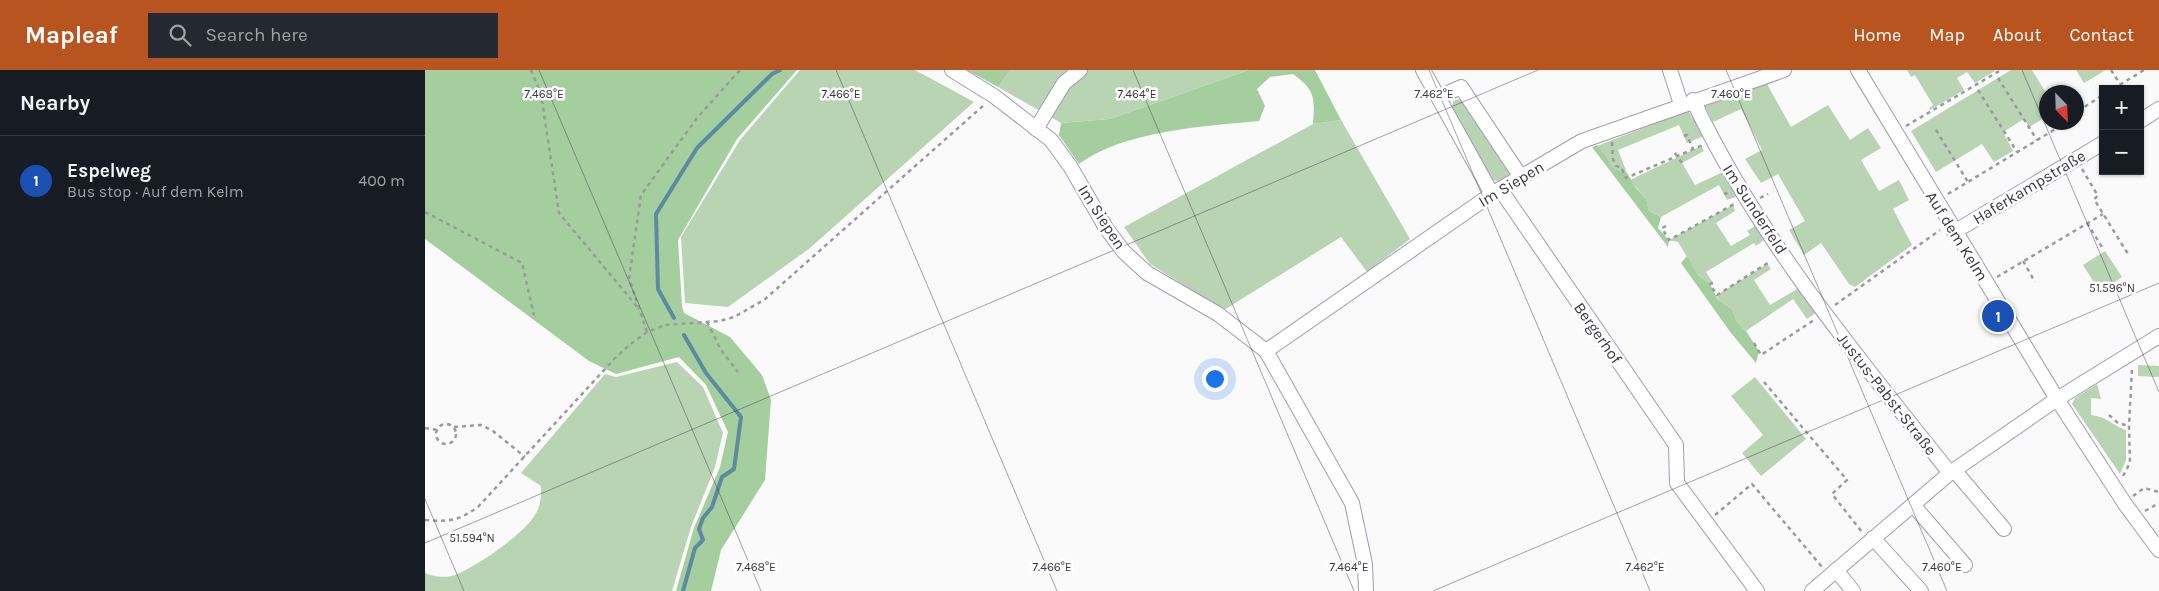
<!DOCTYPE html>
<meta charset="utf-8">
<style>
:root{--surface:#171b24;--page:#242831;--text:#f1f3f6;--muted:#9ea1a6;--line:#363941;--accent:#b85420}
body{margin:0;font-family:Karla,sans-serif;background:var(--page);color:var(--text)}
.controls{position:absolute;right:15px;top:15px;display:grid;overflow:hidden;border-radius:0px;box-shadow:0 1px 4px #0004}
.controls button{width:45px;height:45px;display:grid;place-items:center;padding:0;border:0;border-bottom:1px solid var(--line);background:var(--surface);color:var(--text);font:25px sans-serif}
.compass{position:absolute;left:1614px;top:15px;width:45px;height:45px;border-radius:50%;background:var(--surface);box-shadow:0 1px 4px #0004;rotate:157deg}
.you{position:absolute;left:789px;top:308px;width:18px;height:18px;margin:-12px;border:4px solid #fff;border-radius:50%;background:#1a73e8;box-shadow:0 0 0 8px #1a73e833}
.badge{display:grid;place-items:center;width:32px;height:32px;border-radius:50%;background:var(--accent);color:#fff;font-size:16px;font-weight:700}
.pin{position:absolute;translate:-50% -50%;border:2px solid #fff;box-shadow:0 1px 5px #0006}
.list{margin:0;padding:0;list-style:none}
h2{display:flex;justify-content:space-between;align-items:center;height:65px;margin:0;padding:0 20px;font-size:21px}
h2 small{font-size:16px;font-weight:400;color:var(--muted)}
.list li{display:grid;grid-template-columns:32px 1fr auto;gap:15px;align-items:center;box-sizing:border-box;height:90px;padding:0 20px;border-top:1px solid var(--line)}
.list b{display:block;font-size:19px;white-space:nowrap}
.list p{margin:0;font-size:16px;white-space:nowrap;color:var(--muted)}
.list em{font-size:16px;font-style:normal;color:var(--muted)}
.icon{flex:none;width:28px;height:28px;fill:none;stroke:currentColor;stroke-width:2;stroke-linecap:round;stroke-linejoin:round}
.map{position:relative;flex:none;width:1734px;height:521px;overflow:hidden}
header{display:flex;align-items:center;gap:30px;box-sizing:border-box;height:70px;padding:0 25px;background:var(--accent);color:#fff}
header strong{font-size:24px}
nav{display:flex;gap:28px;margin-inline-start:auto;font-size:18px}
.search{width:350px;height:45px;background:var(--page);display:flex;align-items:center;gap:12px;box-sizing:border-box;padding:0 18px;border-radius:0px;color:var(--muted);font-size:19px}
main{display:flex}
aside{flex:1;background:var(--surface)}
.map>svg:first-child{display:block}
.green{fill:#b8d4b3}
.forest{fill:#a5ce9e}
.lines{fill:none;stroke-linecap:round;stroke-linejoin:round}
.stream{stroke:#5d89a1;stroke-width:4}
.minor-casing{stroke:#a599b9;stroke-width:16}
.path{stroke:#9c99a0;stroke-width:2.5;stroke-dasharray:4 4;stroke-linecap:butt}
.minor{stroke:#fff;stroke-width:14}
.ticks{fill:none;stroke:#3b3644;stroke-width:1;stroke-opacity:0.45}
.labels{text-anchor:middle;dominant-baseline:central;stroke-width:5;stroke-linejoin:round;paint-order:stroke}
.street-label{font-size:16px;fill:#3b3644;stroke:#fff}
.ticks-label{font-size:12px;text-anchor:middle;fill:#3b3644;stroke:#fff;stroke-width:5;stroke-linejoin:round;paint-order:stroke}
</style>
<header>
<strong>Mapleaf</strong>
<div class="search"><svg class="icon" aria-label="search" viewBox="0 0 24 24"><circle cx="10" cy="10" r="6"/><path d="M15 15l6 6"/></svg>Search here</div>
<nav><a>Home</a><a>Map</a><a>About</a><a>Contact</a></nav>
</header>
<main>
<aside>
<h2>Nearby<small></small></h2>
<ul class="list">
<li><span class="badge" style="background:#1a4fb4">1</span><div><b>Espelweg</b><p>Bus stop · Auf dem Kelm</p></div><em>400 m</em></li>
</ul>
</aside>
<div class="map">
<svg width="1734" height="521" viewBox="0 0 1734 521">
<rect width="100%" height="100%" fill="#fafafa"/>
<g class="green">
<polygon points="375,0 490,0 549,32 385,178 303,237 260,233 256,167 315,70"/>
<polygon points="585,0 824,0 685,49 636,53 573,17"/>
<polygon points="1482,0 1569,0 1570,1 1550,13 1542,2 1532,8 1539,20 1505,40 1504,38 1508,35 1490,5 1486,7"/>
<polygon points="1586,0 1607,0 1621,23 1621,47 1604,57 1599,49 1578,62 1588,81 1569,92 1557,74 1511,102 1486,61"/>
<polygon points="1651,0 1681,0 1659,13"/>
<polygon points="1342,14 1366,57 1403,35 1425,70 1443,58 1456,78 1436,90 1454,121 1474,110 1484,130 1468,139 1487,175 1430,217 1424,214 1396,173 1379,185 1364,160 1380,151 1353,104 1336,113 1320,89 1337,80 1316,39 1288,52 1280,36"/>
<polygon points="1035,29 1039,32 1085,102 1082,108 1075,112 1065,109 1027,38 1028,31"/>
<polygon points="1259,42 1264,42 1279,66 1262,73 1254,55 1193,80 1202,103 1189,98 1172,76"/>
<polygon points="916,50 985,169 942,202 916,167 799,240 725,194 699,157 888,54"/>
<polygon points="1276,76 1279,81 1257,93 1270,115 1300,101 1313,126 1302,130 1294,115 1236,147 1224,141 1221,129 1205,110"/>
<polygon points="1308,135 1310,141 1291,153 1306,176 1325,165 1322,161 1330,156 1339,170 1331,176 1329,173 1281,202 1288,213 1285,214 1273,205 1253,172 1244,170"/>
<polygon points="1680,181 1697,207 1675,222 1658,195"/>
<polygon points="1342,194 1346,199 1329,210 1345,235 1374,218 1391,243 1382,249 1368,229 1321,261 1312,252 1307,239 1293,230 1292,225"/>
<path d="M252,292L278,317L298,363L290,397L266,457L247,521H0V503C7,507 23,508 30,505C51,497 106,460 113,439C116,433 116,423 116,416L96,403L180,304L191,307Z"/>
<polygon points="1713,295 1734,296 1734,375 1734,307 1713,306"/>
<polygon points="1330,307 1381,369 1336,406 1317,383 1338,365 1306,326"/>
<path d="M1672,314L1676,329L1666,328V345C1685,348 1685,354 1701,360V390L1695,404L1647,334L1650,328Z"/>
</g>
<g class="forest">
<polygon points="0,0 372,0 312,69 253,170 257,236 259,243 305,267 337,305 346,330 340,410 296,480 286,521 251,521 269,458 295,397 303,362 281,315 254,287 191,304 164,291 0,169"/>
<polygon points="542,0 585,0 573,17"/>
<path d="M824,0H890L916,50L888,54C890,27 890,20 868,4L845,7L832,19L840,36L834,51C780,56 698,61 654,94L634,65L636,53L685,49Z"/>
<polygon points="1172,75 1189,98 1202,103 1211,118 1221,129 1224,141 1236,147 1233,158 1244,170 1243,177 1167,77"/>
<polygon points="1262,186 1273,205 1285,214 1293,230 1307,239 1312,252 1321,261 1334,281 1331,293 1306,263 1256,193"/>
</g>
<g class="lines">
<g class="stream">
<polyline points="249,248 233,219 231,144 272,78 347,4 355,0"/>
<polyline points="258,521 270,478 278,470 274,459 278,448 287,437 297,407 309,399 316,347 281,303 259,265"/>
</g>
<g class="minor-casing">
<g id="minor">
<polyline points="527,0 569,26 626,70 645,96 681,158 699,182 722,203 793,244 841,281 927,433 940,494 941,521"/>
<polyline points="998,0 1067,124"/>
<polyline points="1245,0 1256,34"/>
<polyline points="1433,0 1632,329 1700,434 1734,480"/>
<polyline points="1014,27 1036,17 1096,107"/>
<path d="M1268,30C1333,168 1431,285 1525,403"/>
<polyline points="1715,51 1734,39"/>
<polyline points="611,59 639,13 655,0"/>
<polyline points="1075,119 1251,375 1252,413 1332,521"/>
<polyline points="1529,162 1678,73"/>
<polyline points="841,281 1067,124 1157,71 1359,0"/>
<polyline points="1530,401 1579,459"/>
<polyline points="1488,435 1540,495"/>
<polyline points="1448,468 1496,521"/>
<polyline points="1411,500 1428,521"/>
<polyline points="1387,521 1525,403 1632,329 1734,266"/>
</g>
</g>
<g class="path">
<polyline points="106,0 116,24 134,143 214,239"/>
<polyline points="1686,0 1695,14"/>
<polyline points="1573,8 1612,70"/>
<polyline points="1688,19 1719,0"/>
<polyline points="1553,20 1592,82"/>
<polyline points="1653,41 1678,25"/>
<polyline points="1652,46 1655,44"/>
<polyline points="1481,56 1576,0"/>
<polyline points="1511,60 1543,112"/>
<polyline points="1259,66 1262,65 1268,79"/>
<polyline points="1187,72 1188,89 1191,96 1196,97 1201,108 1278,75"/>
<polyline points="1250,83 1257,93"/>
<polyline points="1657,99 1673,126 1669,129 1703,184"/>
<polyline points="1299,124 1301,123 1304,127"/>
<polyline points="1523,124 1642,52"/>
<polyline points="1335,128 1343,124"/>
<polyline points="0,142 97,193 109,245"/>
<polyline points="1662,153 1677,177"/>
<polyline points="1241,156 1237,158 1244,170 1311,133"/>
<polyline points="1598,191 1610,212"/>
<polyline points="1572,207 1678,144"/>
<polyline points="1288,213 1285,214 1292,225 1346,191"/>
<polyline points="1410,235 1515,160"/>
<polyline points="282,252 296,280 313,302"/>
<polyline points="222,262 204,208 216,125 272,48 315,0"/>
<polyline points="1329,273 1336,285 1389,250"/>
<polyline points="1339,312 1422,410 1407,424 1437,462"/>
<polyline points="1684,345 1693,353 1704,356"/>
<circle cx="21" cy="364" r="10"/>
<polyline points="29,357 56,355 68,361 100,387"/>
<polyline points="0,358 12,360"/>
<polyline points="1698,406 1705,393 1704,356 1707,299"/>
<polyline points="1708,426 1719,418 1734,422"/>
<polyline points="1720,441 1734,433"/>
<polyline points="1290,445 1327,414 1397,497"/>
<path d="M0,450C24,452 33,451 53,437L192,286L207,273L222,262L240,255L295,251L309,247L339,230L559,35"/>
</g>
<use href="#minor" class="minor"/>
</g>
<path class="ticks" d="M114,0L336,521M411,0L632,521M708,0L929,521M1004,0L1225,521M1301,0L1522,521M1597,0L1734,322M0,429L39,521M0,473L1113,0M1008,521L1734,213"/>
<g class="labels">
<g class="street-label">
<text transform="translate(1086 114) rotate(-31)">Im Siepen</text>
<text transform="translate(1604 117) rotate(-31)">Haferkampstraße</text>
<text transform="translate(1330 139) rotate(57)">Im Sunderfeld</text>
<text transform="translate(677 147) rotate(57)">Im Siepen</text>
<text transform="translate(1532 166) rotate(58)">Auf dem Kelm</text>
<text transform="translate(1173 263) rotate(55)">Bergerhof</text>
<text transform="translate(1462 324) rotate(52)">Justus-Pabst-Straße</text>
</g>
</g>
<g class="ticks-label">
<text x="119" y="28">7.468°E</text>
<text x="416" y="28">7.466°E</text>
<text x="712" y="28">7.464°E</text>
<text x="1009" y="28">7.462°E</text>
<text x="1306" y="28">7.460°E</text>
<text x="1687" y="222">51.596°N</text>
<text x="47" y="472">51.594°N</text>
<text x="331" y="501">7.468°E</text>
<text x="627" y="501">7.466°E</text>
<text x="924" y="501">7.464°E</text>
<text x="1220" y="501">7.462°E</text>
<text x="1517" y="501">7.460°E</text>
</g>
</svg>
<div class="controls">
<button>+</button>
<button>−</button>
</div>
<svg class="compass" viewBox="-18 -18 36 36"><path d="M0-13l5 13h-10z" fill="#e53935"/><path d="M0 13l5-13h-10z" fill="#9ea1a6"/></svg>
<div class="you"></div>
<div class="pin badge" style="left:1573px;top:246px;background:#1a4fb4">1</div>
</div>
</main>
